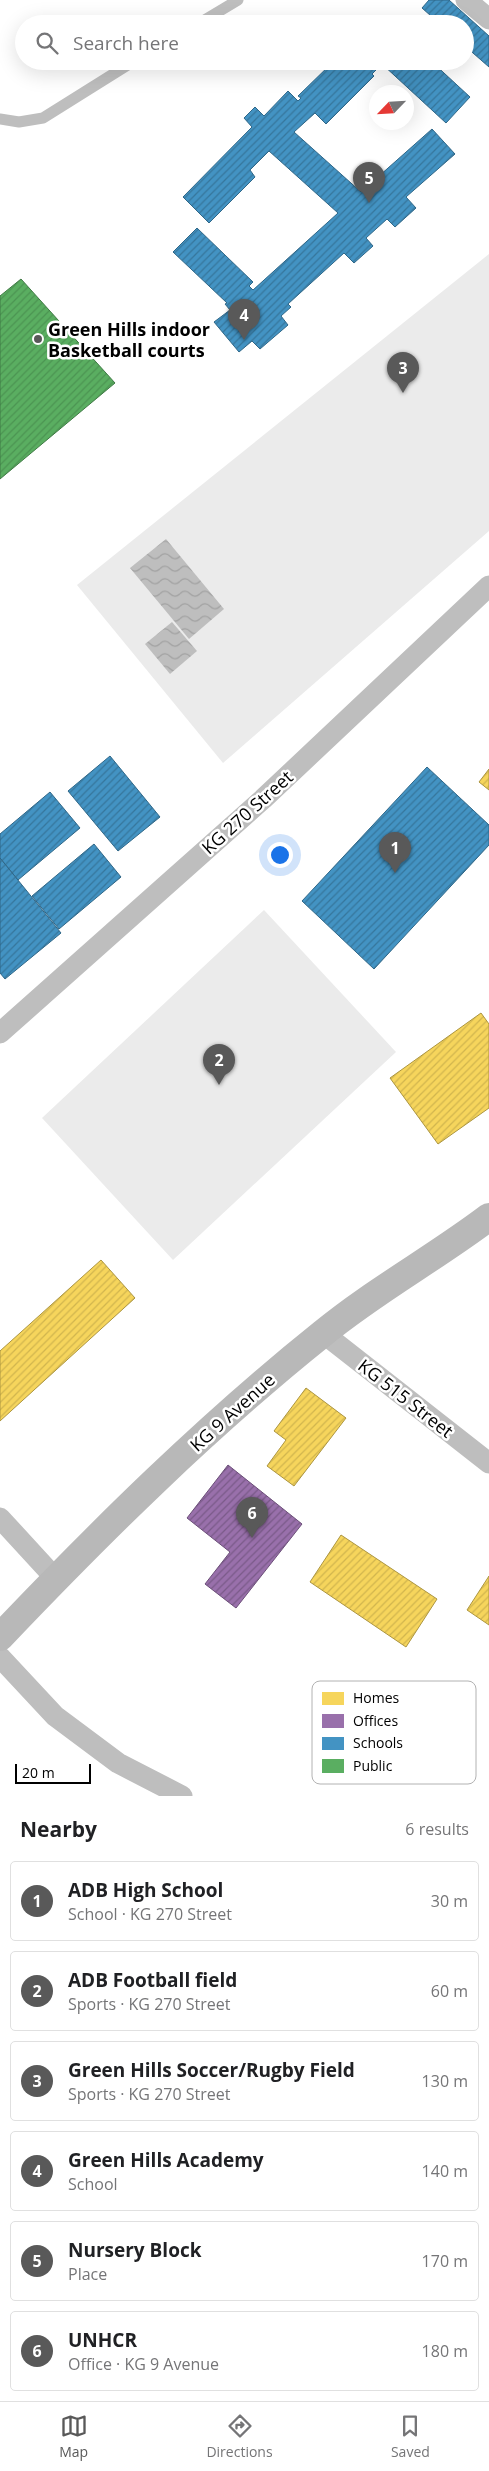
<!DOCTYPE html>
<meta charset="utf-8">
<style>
:root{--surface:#fff;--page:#f2f2f2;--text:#202124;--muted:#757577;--line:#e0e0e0;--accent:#595959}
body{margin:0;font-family:"Open Sans",sans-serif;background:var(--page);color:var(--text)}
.compass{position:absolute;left:369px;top:85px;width:45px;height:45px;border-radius:50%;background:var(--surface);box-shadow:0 5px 20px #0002;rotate:245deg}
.scale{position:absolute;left:15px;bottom:12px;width:76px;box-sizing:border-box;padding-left:5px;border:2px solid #000;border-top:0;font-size:14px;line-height:18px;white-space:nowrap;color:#000;-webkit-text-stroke:4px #fff;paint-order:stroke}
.you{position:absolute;left:279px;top:854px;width:18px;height:18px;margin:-12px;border:4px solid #fff;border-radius:50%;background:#1a73e8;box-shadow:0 0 0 8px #1a73e833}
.badge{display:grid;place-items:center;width:32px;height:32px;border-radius:50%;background:var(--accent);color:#fff;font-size:16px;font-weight:700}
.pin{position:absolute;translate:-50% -41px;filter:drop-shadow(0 1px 2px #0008)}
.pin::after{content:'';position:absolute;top:26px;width:18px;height:15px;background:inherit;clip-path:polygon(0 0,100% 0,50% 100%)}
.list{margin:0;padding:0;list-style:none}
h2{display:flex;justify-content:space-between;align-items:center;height:65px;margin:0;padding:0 20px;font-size:21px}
h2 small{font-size:16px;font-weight:400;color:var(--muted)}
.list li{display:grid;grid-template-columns:32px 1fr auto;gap:15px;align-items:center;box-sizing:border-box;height:80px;margin:0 10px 10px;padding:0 10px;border:1px solid var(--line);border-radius:5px}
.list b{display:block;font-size:19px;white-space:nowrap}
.list p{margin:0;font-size:16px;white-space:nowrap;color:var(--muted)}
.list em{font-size:16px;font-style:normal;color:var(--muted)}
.icon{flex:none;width:28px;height:28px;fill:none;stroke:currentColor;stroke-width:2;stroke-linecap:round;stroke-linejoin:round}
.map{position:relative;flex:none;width:489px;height:1796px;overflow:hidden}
.search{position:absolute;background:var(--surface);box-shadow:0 5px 20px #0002;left:15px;right:15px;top:15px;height:55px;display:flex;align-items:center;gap:12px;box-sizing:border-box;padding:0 18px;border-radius:28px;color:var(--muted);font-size:19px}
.sheet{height:605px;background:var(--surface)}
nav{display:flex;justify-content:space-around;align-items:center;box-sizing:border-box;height:70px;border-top:1px solid var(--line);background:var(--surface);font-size:14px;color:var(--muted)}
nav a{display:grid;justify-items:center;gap:2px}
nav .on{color:var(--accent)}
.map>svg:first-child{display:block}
.garden{fill:#ebebeb}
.water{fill:url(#water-waves)}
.homes{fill:url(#homes-hatch);stroke:#ac9540}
.offices{fill:url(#offices-hatch);stroke:#6b4e78}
.schools{fill:url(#schools-hatch);stroke:#2f6788}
.public{fill:url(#public-hatch);stroke:#3f7a44}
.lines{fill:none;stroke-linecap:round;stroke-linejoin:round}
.service{stroke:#bebebe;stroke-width:11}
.minor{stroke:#bebebe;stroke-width:21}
.secondary{stroke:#b8b8b8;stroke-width:28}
.poi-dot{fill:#595959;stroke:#fff;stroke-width:2}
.labels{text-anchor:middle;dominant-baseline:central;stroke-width:5;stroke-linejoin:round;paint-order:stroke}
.poi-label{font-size:18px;font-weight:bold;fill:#000;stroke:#fff;text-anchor:start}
.street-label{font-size:18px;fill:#000;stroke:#fff}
.key{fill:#fff;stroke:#b2b2b2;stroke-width:1}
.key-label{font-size:14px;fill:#000}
</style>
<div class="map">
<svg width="489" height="1796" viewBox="0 0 489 1796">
<defs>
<pattern id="water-waves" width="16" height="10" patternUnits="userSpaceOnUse" patternTransform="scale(1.25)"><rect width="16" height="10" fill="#bebebe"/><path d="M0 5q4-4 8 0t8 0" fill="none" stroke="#a2a2a2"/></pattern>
<pattern id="homes-hatch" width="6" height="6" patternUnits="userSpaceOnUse" patternTransform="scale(1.25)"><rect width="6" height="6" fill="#f6d55c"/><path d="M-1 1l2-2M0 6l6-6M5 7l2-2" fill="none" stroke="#d1b54e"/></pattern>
<pattern id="offices-hatch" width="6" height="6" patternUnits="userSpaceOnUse" patternTransform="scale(1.25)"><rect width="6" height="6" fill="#9970ab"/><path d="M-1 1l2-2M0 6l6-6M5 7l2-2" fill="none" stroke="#7a5a89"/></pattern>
<pattern id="schools-hatch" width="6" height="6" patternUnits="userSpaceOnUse" patternTransform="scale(1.25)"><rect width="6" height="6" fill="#4393c3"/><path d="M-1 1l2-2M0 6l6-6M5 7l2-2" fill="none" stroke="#36769c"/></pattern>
<pattern id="public-hatch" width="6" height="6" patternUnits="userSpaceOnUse" patternTransform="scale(1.25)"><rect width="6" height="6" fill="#5aae61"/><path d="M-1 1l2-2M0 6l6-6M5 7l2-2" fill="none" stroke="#4c9452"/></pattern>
</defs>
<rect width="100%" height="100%" fill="#fff"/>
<g class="garden">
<polygon points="489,254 489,531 223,763 77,585"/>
<polygon points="264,910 396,1052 173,1260 42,1118"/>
</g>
<g class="water">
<polygon points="166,539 224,609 189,639 130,568"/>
<polygon points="172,622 197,651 170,674 145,644"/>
</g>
<g class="homes">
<polygon points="489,769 489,790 479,782"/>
<polygon points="481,1013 489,1024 489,1108 438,1144 390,1078"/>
<polygon points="101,1260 135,1298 0,1421 0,1351"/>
<polygon points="306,1388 346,1418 294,1486 267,1466 286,1440 274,1431"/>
<polygon points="341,1535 437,1599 406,1647 310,1582"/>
<polygon points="489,1576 489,1625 467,1610"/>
</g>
<polygon class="offices" points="228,1465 302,1524 236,1608 205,1584 230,1552 187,1518"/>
<g class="schools">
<polygon points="429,0 449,0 489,36 489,67 465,46 465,24 422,24 431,16 422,8"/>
<polygon points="387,15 396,24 378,24"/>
<polygon points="334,61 431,61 470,97 446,123 382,64 372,74 374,76 326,124 315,113 294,132 361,192 432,129 455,154 406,197 416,208 395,227 387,219 366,238 373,246 354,263 344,253 288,304 291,307 281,316 288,325 260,349 252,341 239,352 214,322 230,310 225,304 227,303 173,252 197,228 253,282 249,286 253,290 338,213 269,151 250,170 255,177 209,223 183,197 252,127 244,118 255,107 264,116 288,91 298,101 301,98 298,96"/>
<polygon points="110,756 160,817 118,851 68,791"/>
<polygon points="427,767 489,825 489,845 374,969 302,901"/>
<polygon points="50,792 80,828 18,880 0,858 0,834"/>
<polygon points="94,844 121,877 59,929 32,896"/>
<polygon points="0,858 61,933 5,979 0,973"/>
</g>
<polygon class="public" points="21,279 115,383 0,479 0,296"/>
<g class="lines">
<g class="service">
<polyline points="198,24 238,0"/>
<polyline points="0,119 19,122 43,118 134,61"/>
</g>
<g class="minor">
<polyline points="466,0 489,19"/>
<polyline points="0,1033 263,799 489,586"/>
<polyline points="323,1333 489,1463"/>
<polyline points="0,1518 56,1579"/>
<polyline points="0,1657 55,1716 118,1763 182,1796"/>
</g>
<path class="secondary" d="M0,1637C101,1531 207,1426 322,1334C374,1291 435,1258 489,1217"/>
</g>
<circle class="poi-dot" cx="38" cy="339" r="5"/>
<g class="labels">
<g class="poi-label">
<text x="48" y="329">Green Hills indoor<tspan x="48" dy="21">Basketball courts</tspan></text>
</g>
<g class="street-label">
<text transform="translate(247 812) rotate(-42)">KG 270 Street</text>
<text transform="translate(406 1398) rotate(38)">KG 515 Street</text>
<text transform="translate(232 1412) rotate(-42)">KG 9 Avenue</text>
</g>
</g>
<rect x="312" y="1681" width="164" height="103" rx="8" class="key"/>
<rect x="322" y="1692" width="22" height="13" fill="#f6d55c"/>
<rect x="322" y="1714" width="22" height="14" fill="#9970ab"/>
<rect x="322" y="1737" width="22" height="13" fill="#4393c3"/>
<rect x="322" y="1759" width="22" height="14" fill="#5aae61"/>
<g class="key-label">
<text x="353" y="1703">Homes</text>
<text x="353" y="1726">Offices</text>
<text x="353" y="1748">Schools</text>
<text x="353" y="1771">Public</text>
</g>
</svg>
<svg class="compass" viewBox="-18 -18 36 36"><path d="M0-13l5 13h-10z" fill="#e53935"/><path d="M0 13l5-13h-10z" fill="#757577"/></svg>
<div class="scale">20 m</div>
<div class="you"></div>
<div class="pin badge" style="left:395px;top:873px">1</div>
<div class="pin badge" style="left:219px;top:1085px">2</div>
<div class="pin badge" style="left:403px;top:393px">3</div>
<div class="pin badge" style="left:244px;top:340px">4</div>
<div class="pin badge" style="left:369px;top:203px">5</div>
<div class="pin badge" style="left:252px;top:1538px">6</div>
<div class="search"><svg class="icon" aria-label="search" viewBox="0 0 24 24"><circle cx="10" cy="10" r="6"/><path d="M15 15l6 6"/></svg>Search here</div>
</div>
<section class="sheet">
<h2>Nearby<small>6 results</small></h2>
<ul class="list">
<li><span class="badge">1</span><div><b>ADB High School</b><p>School · KG 270 Street</p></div><em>30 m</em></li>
<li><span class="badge">2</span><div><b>ADB Football field</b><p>Sports · KG 270 Street</p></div><em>60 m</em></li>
<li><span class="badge">3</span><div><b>Green Hills Soccer/Rugby Field</b><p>Sports · KG 270 Street</p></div><em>130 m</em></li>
<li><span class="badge">4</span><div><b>Green Hills Academy</b><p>School</p></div><em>140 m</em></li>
<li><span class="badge">5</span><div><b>Nursery Block</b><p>Place</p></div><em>170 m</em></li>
<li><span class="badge">6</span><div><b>UNHCR</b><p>Office · KG 9 Avenue</p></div><em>180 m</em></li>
</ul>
</section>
<nav>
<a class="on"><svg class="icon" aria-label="map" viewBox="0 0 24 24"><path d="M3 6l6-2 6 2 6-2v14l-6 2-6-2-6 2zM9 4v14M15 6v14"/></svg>Map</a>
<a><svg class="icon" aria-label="directions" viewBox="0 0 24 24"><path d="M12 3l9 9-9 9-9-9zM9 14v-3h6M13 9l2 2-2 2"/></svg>Directions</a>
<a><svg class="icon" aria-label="saved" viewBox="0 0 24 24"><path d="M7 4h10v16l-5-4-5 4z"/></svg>Saved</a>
</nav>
